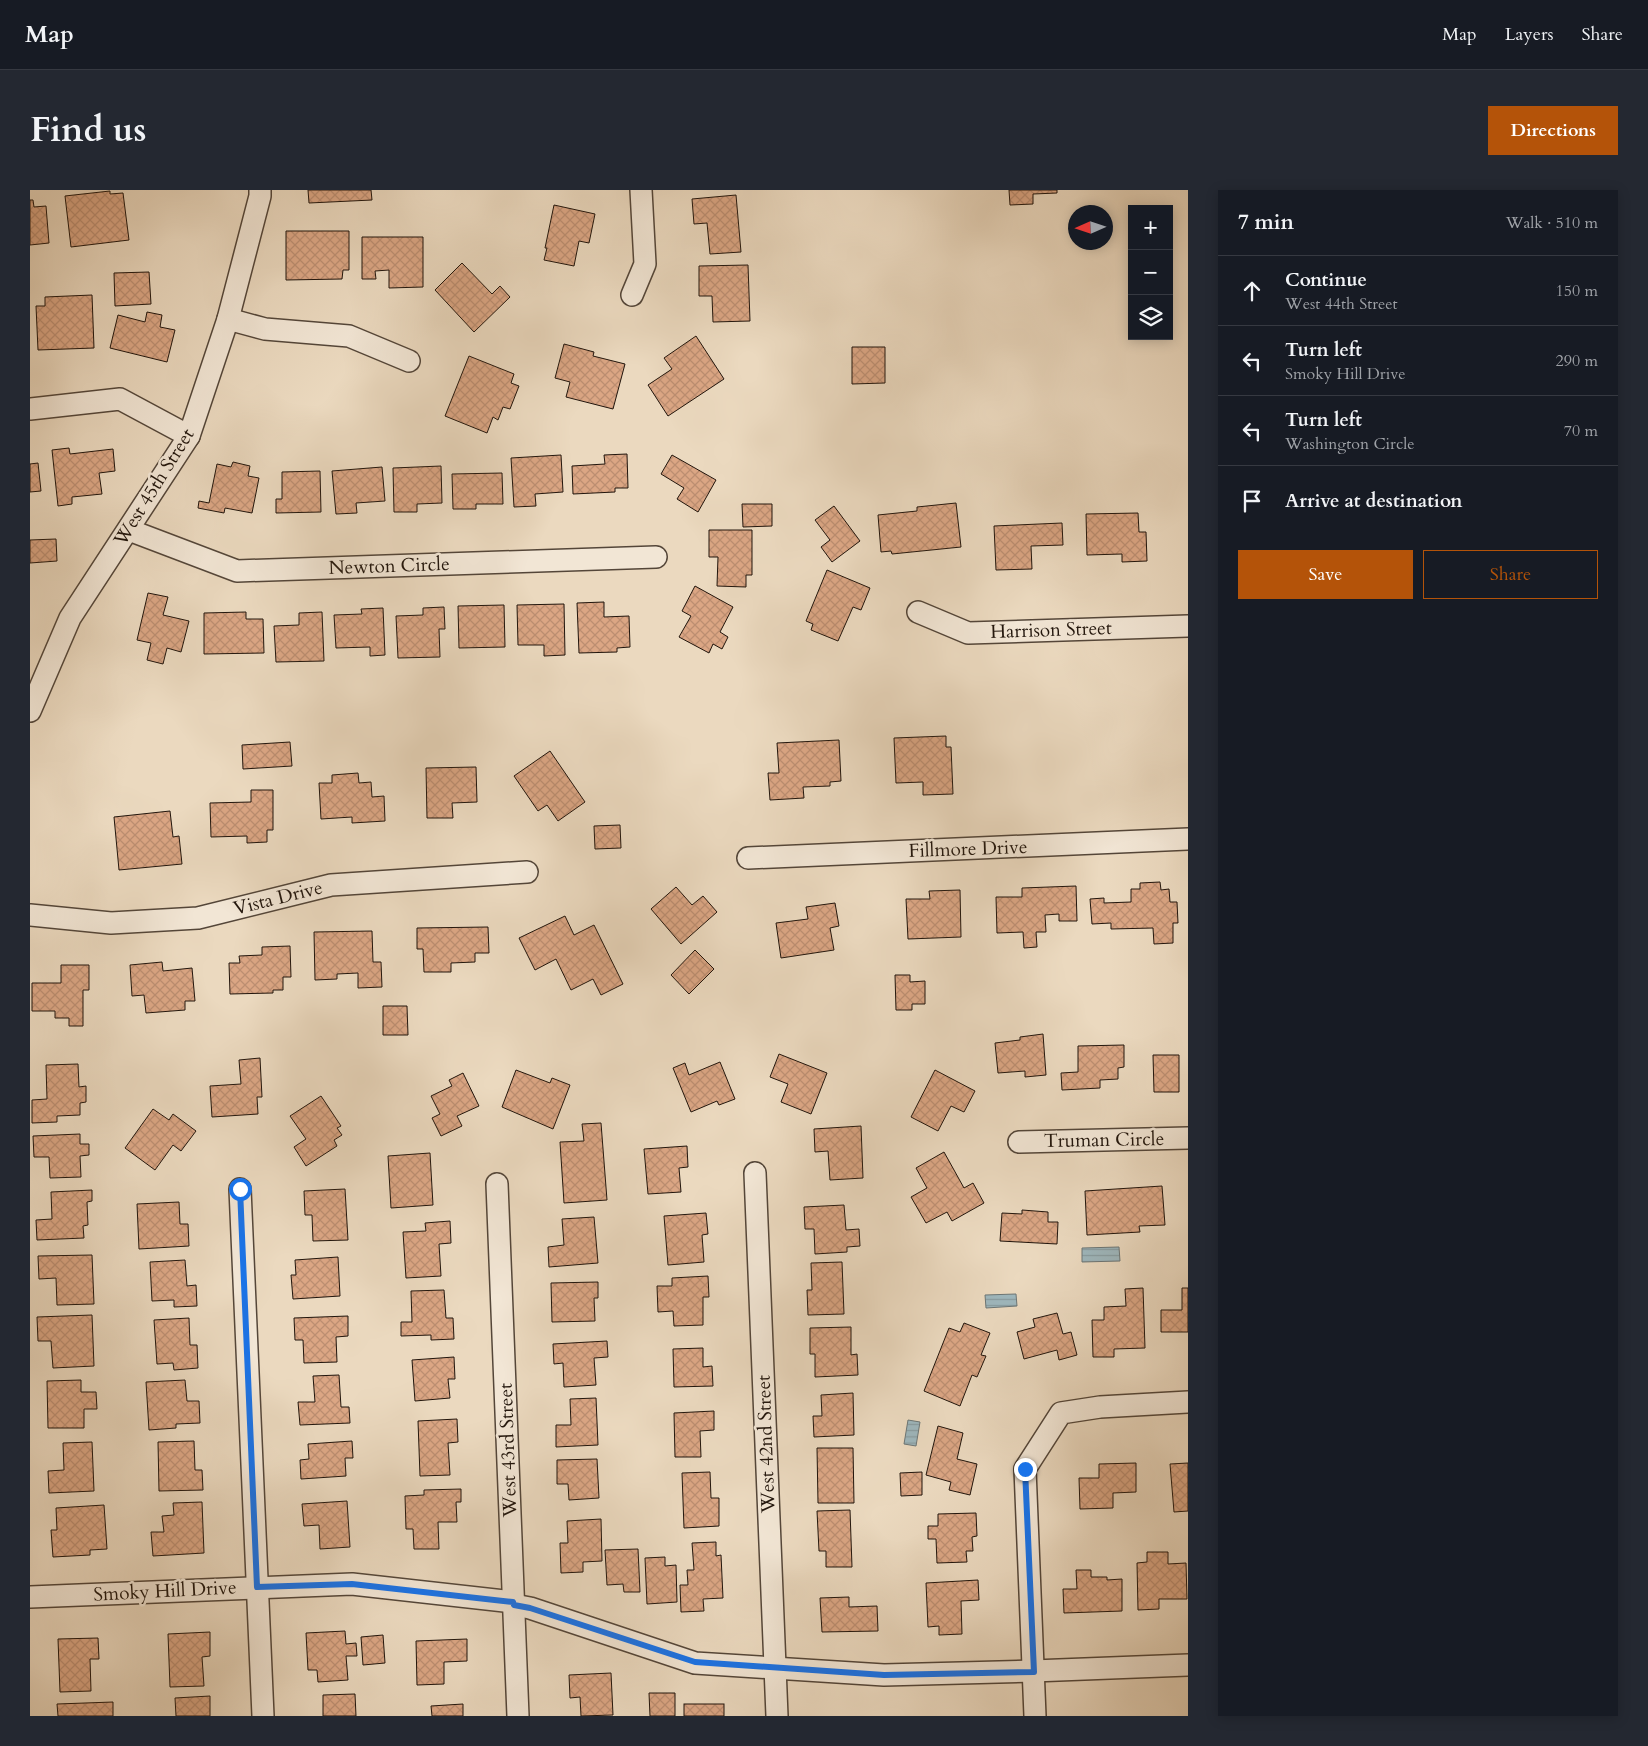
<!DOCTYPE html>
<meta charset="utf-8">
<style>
:root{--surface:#171b24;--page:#242831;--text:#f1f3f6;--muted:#9ea1a6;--line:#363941;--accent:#b45309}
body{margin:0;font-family:Cardo,serif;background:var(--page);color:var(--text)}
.controls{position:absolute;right:15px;top:15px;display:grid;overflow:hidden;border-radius:0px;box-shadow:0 2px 12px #0003}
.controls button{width:45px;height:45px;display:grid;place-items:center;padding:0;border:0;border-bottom:1px solid var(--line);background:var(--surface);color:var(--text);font:25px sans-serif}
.compass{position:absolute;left:1038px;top:15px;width:45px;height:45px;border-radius:50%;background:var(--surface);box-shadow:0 2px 12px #0003;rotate:267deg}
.stop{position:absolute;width:15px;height:15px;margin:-11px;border:4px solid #1a73e8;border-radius:50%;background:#fff}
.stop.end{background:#1a73e8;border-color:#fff;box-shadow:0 1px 5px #0008}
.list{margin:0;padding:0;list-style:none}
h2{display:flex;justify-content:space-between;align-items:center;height:65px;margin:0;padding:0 20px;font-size:21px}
h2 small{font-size:16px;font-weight:400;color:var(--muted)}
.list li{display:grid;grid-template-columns:32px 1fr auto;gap:15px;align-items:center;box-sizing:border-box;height:70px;padding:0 20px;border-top:1px solid var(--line)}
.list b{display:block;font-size:19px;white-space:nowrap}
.list p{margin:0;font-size:16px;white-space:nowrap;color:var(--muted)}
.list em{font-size:16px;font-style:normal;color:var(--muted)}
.actions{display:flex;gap:10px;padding:15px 20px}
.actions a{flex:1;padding:11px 0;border:1px solid var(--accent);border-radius:0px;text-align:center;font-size:18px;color:var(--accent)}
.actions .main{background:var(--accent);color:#fff}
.icon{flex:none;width:28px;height:28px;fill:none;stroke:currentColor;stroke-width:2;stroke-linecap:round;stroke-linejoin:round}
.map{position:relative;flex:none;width:1158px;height:1526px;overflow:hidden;border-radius:0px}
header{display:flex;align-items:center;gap:30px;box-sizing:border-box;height:70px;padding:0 25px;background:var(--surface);border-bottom:1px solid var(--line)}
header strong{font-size:24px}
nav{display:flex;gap:28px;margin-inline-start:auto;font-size:18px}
.intro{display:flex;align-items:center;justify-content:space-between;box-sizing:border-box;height:120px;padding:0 30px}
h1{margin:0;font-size:35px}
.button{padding:12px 22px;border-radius:0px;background:var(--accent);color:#fff;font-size:18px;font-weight:700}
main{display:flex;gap:30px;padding:0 30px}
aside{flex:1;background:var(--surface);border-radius:0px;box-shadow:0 2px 12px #0003}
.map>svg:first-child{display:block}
.water{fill:url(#water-rules);stroke:#6c7676}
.building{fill:url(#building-cross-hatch);stroke:#21150c}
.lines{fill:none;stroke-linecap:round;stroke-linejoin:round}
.minor-casing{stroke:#544639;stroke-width:24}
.minor{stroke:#f2e6d5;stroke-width:21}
.route{stroke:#1a73e8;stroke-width:6}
.labels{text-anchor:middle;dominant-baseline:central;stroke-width:5;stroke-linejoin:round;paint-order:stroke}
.street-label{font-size:19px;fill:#21150c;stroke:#f2e6d5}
</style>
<header>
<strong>Map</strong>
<nav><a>Map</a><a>Layers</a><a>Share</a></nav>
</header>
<div class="intro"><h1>Find us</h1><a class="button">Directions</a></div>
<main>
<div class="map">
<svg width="1158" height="1526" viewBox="0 0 1158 1526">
<defs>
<pattern id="water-rules" width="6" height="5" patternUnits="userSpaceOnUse" patternTransform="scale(1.25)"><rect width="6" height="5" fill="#9eb7bd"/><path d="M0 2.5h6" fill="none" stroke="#889ca1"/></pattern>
<pattern id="building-cross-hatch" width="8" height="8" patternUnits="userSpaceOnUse" patternTransform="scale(1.25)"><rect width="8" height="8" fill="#dba684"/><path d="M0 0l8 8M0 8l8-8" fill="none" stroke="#bc8e71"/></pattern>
</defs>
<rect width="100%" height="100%" fill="#ebd9bf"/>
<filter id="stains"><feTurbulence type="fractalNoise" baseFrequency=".004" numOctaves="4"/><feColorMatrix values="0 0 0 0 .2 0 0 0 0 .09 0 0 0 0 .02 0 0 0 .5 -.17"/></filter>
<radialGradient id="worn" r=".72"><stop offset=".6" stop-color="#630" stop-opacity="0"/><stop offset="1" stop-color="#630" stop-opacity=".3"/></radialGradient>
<g class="water">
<polygon points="1089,1057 1090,1071 1052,1072 1052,1058"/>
<polygon points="986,1104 987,1116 956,1118 955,1105"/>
<polygon points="878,1230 890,1232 886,1256 874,1254"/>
</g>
<g class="building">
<polygon points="278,0 341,0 342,10 279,13"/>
<polygon points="979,0 1027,0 1027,3 1003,4 1003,14 980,15"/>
<polygon points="80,1 80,4 93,3 99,50 41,57 35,6"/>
<polygon points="706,5 711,62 680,64 677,33 664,34 662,9"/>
<polygon points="0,10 3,10 4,17 16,16 19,53 0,55"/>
<polygon points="524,15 565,24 559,53 549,51 544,76 514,70 517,58 515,58"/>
<polygon points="256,41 319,41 319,80 313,80 312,89 256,90"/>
<polygon points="332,47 393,47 393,97 359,98 359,80 345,81 346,89 332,89"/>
<polygon points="432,73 462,104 470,96 480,107 444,142 405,100"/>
<polygon points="718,75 720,131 683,132 682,106 669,106 669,76"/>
<polygon points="119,82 121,114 85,116 84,83"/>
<polygon points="62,105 64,158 8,160 6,116 15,116 15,107"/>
<polygon points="117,122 132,125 130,137 145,140 137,172 80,158 88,125 115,132"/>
<polygon points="666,146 694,189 638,226 618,195 642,179 634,168"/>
<polygon points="534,154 564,162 563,166 595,174 583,219 536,207 540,192 525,188"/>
<polygon points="822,157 855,157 855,193 822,194"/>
<polygon points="439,166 484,184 481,193 489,196 480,219 473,217 468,230 463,227 457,243 415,226"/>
<polygon points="39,258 40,264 83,259 85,281 69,283 72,304 42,307 42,314 28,316 22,260"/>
<polygon points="597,264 598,298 585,298 585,302 543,304 542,276 575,274 574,265"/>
<polygon points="531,265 533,302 505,304 506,316 484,317 481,268"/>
<polygon points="642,265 686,290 668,322 647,309 654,298 631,284"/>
<polygon points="203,272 220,276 218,286 229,288 222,323 195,318 194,323 168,318 169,311 179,313 187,274 201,277"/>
<polygon points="8,273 11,301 0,302 0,274"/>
<polygon points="411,276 412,313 387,314 387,322 364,322 363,278"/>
<polygon points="352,277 355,311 326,313 327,323 306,324 302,281"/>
<polygon points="290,281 291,322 246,323 246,309 252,309 252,282"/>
<polygon points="472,283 473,314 446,314 446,319 423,319 422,284"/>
<polygon points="926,313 931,357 862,364 861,361 851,362 848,325 887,321 887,317"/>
<polygon points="712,314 742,314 742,336 713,337"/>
<polygon points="804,316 830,351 802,372 791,357 800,350 785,330"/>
<polygon points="1108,323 1109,342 1116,342 1117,371 1092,372 1092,364 1057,365 1056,324"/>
<polygon points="1032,333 1033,355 1001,356 1002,379 966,380 964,336"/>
<polygon points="679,340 722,340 722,385 716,385 716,397 687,396 688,367 679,367"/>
<polygon points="26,349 27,371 0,373 0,350"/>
<polygon points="797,380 840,398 831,420 823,417 808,451 781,440 783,434 776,431"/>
<polygon points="665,396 703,417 690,442 698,447 692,459 683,454 679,463 649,447 661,426 652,421"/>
<polygon points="118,403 138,407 133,425 159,431 151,462 137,458 133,474 117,470 121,453 107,450"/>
<polygon points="574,412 574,427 599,426 600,457 587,458 587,462 549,463 547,413"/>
<polygon points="534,414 535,465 514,466 514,455 488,455 487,415"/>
<polygon points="474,415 475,457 429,458 428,416"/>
<polygon points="414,417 415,439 409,439 410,467 368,468 366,426 393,425 393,418"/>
<polygon points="353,418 355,465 340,466 340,457 306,458 304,425 332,424 331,419"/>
<polygon points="216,422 216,429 233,429 234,463 174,464 174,423"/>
<polygon points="292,422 294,471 246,472 244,436 269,435 269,423"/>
<polygon points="916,546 916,557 921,557 923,604 893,605 893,592 866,593 864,548"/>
<polygon points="809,550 811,591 800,592 800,596 773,597 774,608 740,610 738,583 749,583 747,553"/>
<polygon points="260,552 262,576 213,579 212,555"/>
<polygon points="520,561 555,612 528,631 517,615 508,621 484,586"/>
<polygon points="446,577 447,612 422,613 423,628 397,628 396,578"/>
<polygon points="328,583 329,593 341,592 342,607 354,606 355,631 322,633 322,627 291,629 289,593 302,593 302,585"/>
<polygon points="221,600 243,600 243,640 237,640 237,652 217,653 217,646 181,647 180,613 221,612"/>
<polygon points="140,621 143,647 149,646 152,674 89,680 84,627"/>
<polygon points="590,635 591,658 565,659 564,636"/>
<polygon points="1130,692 1131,700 1139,699 1140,712 1147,712 1148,733 1143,733 1143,753 1124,754 1123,738 1081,739 1081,733 1062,734 1060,709 1074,708 1074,713 1101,712 1101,699 1110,699 1110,693"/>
<polygon points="1046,696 1047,731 1029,731 1029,724 1015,725 1016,742 1006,742 1007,757 994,758 993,742 967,743 966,707 992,707 992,698"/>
<polygon points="646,697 662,715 673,706 687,722 651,754 621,719"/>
<polygon points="930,700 931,747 878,749 876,709 900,709 899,701"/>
<polygon points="805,713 809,736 800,738 804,760 751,768 746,733 778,729 776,717"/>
<polygon points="535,726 544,745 564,735 593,794 571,805 563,789 541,800 526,769 505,780 489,748"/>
<polygon points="458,737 459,763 445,763 445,772 421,773 421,782 394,782 393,759 387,759 387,738"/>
<polygon points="342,741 343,772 351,772 352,797 328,798 328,783 307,784 307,789 285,790 284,742"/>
<polygon points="260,756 261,787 253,787 253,800 243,800 243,803 200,804 199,773 210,773 209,766 232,765 232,757"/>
<polygon points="665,760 684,779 659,804 641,785"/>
<polygon points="132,772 133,781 162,778 165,811 155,811 155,820 116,823 114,805 102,806 100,775"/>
<polygon points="31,775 59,775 59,800 53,800 53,836 39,836 39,828 25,828 25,821 2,821 2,793 31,793"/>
<polygon points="865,785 880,785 880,792 895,791 895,814 882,814 882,820 866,820"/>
<polygon points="353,816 377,816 378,845 353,845"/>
<polygon points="1013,844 1016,885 995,887 995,881 968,883 965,853 990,850 990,847"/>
<polygon points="1094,855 1094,877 1088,878 1088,889 1070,890 1070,898 1032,900 1031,883 1048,882 1048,856"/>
<polygon points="749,864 797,883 781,924 751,912 758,894 740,887"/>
<polygon points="1123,865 1149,865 1149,902 1124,902"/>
<polygon points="230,868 232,907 227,907 228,924 182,927 180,896 211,894 209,870"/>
<polygon points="690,872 705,909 689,915 687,911 661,922 643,878 655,873 659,885"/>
<polygon points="48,874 49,897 56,896 56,912 50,913 50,925 27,926 27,932 2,933 2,910 17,909 16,875"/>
<polygon points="486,880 520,893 522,888 540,895 523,939 472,917"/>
<polygon points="905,880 945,901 934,922 921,916 908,941 881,927"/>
<polygon points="433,883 449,916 427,926 432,936 411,946 402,928 410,924 401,906 422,896 419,890"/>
<polygon points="291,906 311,936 307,938 312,945 304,950 307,956 276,976 264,957 276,949 260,926"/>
<polygon points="123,919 139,930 143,924 166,941 151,961 143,955 125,980 95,958"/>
<polygon points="571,933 577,1010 534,1013 530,952 554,951 552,934"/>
<polygon points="831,936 833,988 800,990 798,961 785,962 784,939"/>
<polygon points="50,944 50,954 59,954 59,965 50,966 51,987 20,988 19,967 4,967 3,946"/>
<polygon points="657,956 658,977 649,978 651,1002 618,1004 614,959"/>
<polygon points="914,962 934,998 943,993 954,1013 922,1031 917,1022 896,1033 881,1007 897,998 886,978"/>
<polygon points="400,963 403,1015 361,1018 358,966"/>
<polygon points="1132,996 1135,1035 1109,1036 1110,1042 1057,1045 1055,1001"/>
<polygon points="315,999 318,1050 283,1051 282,1025 275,1025 274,1001"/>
<polygon points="62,1000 62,1011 57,1012 58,1035 53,1036 54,1048 7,1050 6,1030 22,1029 21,1002"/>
<polygon points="149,1012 150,1034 158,1034 159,1056 109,1059 107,1014"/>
<polygon points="814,1015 816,1040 829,1039 830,1056 817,1057 817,1062 785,1064 784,1039 775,1039 774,1017"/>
<polygon points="992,1020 1018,1022 1018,1032 1028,1032 1027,1054 970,1051 972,1023 992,1024"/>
<polygon points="676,1023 678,1044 672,1045 674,1072 638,1075 634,1026"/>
<polygon points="564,1027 568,1073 519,1077 518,1057 534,1055 532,1029"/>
<polygon points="420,1031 421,1053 409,1054 411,1086 376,1088 373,1042 396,1041 395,1033"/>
<polygon points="62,1065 64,1114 27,1115 26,1088 9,1089 8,1066"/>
<polygon points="308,1067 310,1106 263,1109 261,1085 266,1085 265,1070"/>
<polygon points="155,1070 157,1096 166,1095 167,1116 144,1117 144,1110 122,1111 120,1072"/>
<polygon points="812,1072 814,1124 778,1125 777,1100 782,1100 781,1073"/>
<polygon points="678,1086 679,1107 673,1107 673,1135 644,1136 643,1121 628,1122 627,1096 642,1096 642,1088"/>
<polygon points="568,1092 568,1108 564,1108 565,1131 522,1132 521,1093"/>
<polygon points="1113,1098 1115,1158 1084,1159 1084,1167 1063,1167 1062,1130 1074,1130 1074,1117 1096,1116 1095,1099"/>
<polygon points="1152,1098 1158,1098 1158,1142 1131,1142 1131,1120 1152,1120"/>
<polygon points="414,1100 416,1128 423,1128 424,1149 401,1150 401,1145 371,1146 371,1132 382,1132 381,1101"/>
<polygon points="1027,1123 1033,1144 1041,1142 1047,1165 1029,1170 1027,1160 994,1169 987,1142 1005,1137 1003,1129"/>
<polygon points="62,1125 64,1176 23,1178 21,1151 8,1151 7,1127"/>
<polygon points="318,1126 318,1146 306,1147 307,1172 274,1173 273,1150 265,1150 264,1128"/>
<polygon points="159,1128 160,1155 167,1155 168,1178 144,1180 143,1173 127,1174 124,1130"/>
<polygon points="934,1133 960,1143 951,1165 956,1166 947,1187 942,1185 930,1216 894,1201 919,1138 930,1142"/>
<polygon points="821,1137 821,1165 827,1164 828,1185 785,1187 785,1164 780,1164 780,1138"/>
<polygon points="577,1151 578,1167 564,1168 566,1195 534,1197 533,1173 524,1174 523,1154"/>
<polygon points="673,1158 673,1177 682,1176 683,1196 644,1197 643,1159"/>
<polygon points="424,1167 425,1189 418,1189 420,1208 385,1211 382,1170"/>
<polygon points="309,1185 311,1217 319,1217 320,1233 270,1235 268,1212 285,1212 283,1186"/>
<polygon points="51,1190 51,1202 66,1202 67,1219 54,1219 54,1238 18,1238 17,1191"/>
<polygon points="155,1190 157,1211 169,1211 170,1233 146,1234 146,1238 119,1240 116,1192"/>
<polygon points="823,1203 824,1245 784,1247 783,1226 792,1226 791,1205"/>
<polygon points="566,1208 568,1255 526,1257 526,1235 541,1235 540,1209"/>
<polygon points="684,1221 684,1240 670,1241 671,1267 645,1267 644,1223"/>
<polygon points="427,1229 428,1252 418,1253 420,1285 390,1286 388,1231"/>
<polygon points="908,1236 933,1243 927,1269 947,1274 940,1305 919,1300 921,1292 896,1285"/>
<polygon points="164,1251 165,1280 172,1280 173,1300 129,1301 128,1252"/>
<polygon points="322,1251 323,1268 315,1268 316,1286 271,1289 270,1270 279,1269 278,1254"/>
<polygon points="62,1252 64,1301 19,1303 18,1281 34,1280 33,1253"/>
<polygon points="787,1258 823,1258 824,1313 788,1313"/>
<polygon points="567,1269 569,1308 539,1310 538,1294 527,1294 527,1270"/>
<polygon points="1106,1273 1106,1302 1083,1303 1083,1318 1050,1319 1049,1288 1069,1288 1069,1274"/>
<polygon points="1158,1273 1158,1321 1144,1322 1140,1274"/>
<polygon points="680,1282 681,1308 689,1308 689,1336 654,1338 652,1283"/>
<polygon points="892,1282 892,1305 871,1306 870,1283"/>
<polygon points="431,1299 431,1312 426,1312 427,1332 408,1332 409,1359 384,1359 383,1339 376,1339 375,1306 394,1305 394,1300"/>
<polygon points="317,1311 320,1357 290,1359 289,1335 274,1336 272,1314"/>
<polygon points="172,1312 174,1363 123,1366 121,1342 134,1342 132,1326 144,1325 143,1313"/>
<polygon points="74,1315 77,1359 60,1360 60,1365 23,1367 21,1340 27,1340 26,1318"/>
<polygon points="820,1320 822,1377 796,1377 796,1361 789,1361 787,1321"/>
<polygon points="946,1323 947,1346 942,1347 943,1361 936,1361 937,1372 907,1373 906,1349 898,1349 898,1336 908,1336 908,1324"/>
<polygon points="571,1329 572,1371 553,1372 553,1382 531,1383 530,1353 538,1353 537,1331"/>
<polygon points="686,1352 686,1366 691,1365 693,1408 673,1409 674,1421 651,1422 650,1395 658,1395 657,1380 664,1380 662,1353"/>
<polygon points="608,1359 610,1402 594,1402 593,1394 577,1395 575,1360"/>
<polygon points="1117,1362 1138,1362 1138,1374 1156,1373 1157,1409 1129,1409 1129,1419 1108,1420 1107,1373 1117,1372"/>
<polygon points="635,1367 635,1376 646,1375 647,1412 617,1414 615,1368"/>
<polygon points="1046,1380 1061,1380 1061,1387 1077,1387 1077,1390 1092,1389 1092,1421 1034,1423 1033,1399 1047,1399"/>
<polygon points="948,1390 949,1410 931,1411 932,1444 909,1445 909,1436 898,1437 896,1393"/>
<polygon points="819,1407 819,1417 847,1416 848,1441 792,1442 790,1408"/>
<polygon points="315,1441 316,1454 326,1453 327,1466 316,1466 318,1490 288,1492 287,1480 278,1480 276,1443"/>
<polygon points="180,1442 180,1466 172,1467 174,1496 140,1497 138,1444"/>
<polygon points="353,1445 355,1473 333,1475 331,1447"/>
<polygon points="68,1448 69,1469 60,1469 61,1501 30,1502 28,1449"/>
<polygon points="437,1449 437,1471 414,1472 414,1494 387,1495 386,1451"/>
<polygon points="581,1483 583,1525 551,1526 550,1507 540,1508 539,1485"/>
<polygon points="619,1503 645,1503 645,1526 620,1526"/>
<polygon points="325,1504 326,1526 293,1526 293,1505"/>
<polygon points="180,1506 180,1526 146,1526 145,1508"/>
<polygon points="83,1512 83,1526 28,1526 27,1514"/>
<polygon points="433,1514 433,1526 402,1526 401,1516"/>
<rect x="654" y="1514" width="40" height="12"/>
</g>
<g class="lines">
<g class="minor-casing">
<g id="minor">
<polyline points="602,105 615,74 611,0"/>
<polyline points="198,129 235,139 319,146 379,171"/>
<polyline points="0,219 90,209 159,246"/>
<polyline points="99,340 207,381 626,367"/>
<polyline points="888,422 938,443 1158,436"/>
<polyline points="0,521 40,428 159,246 198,129 230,6 230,0"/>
<polyline points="718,668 1158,649"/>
<polyline points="0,725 81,733 168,728 301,695 497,682"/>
<polyline points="989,952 1158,948"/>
<polyline points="725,983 747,1526"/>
<polyline points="467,994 488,1526"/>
<polyline points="210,999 233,1526"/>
<polyline points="0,1407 322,1394 483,1412 484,1415 500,1418 665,1473 854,1485 1003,1481 1158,1475"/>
<polyline points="1005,1526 995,1279 1031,1223 1070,1217 1158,1212"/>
</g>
</g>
<use href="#minor" class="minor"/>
</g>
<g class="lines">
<polyline class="route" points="210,999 227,1397 322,1394 483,1412 484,1415 500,1418 665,1472 854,1485 1004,1482 995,1279"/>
</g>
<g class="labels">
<g class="street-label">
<text transform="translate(124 297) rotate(-58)">West 45th Street</text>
<text transform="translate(359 376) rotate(-2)">Newton Circle</text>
<text transform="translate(1021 440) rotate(-2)">Harrison Street</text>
<text transform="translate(938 659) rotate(-2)">Fillmore Drive</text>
<text transform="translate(248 708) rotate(-14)">Vista Drive</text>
<text transform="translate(1074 950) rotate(-1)">Truman Circle</text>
<text transform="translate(736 1254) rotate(-92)">West 42nd Street</text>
<text transform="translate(478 1260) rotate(-92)">West 43rd Street</text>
<text transform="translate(135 1401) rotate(-3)">Smoky Hill Drive</text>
</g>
</g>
<rect width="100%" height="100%" filter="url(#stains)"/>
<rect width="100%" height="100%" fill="url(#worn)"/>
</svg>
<div class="controls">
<button>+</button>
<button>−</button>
<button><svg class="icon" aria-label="layers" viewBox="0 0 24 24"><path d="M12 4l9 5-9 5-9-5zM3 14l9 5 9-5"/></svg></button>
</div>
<svg class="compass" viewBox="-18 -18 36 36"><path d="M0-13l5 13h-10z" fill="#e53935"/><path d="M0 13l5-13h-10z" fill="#9ea1a6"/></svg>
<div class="stop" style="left:210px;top:999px"></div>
<div class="stop end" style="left:995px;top:1279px"></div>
</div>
<aside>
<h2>7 min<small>Walk · 510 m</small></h2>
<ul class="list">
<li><svg class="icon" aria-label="ahead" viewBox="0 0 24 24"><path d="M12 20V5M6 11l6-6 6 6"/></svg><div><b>Continue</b><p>West 44th Street</p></div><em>150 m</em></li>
<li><svg class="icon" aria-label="left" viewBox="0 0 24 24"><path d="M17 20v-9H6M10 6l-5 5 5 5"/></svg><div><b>Turn left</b><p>Smoky Hill Drive</p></div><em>290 m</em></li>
<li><svg class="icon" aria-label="left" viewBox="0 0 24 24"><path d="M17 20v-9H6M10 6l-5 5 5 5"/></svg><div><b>Turn left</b><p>Washington Circle</p></div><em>70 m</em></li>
<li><svg class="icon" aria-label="arrive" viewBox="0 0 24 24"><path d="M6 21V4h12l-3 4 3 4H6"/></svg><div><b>Arrive at destination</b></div></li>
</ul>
<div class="actions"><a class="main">Save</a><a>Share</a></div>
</aside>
</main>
